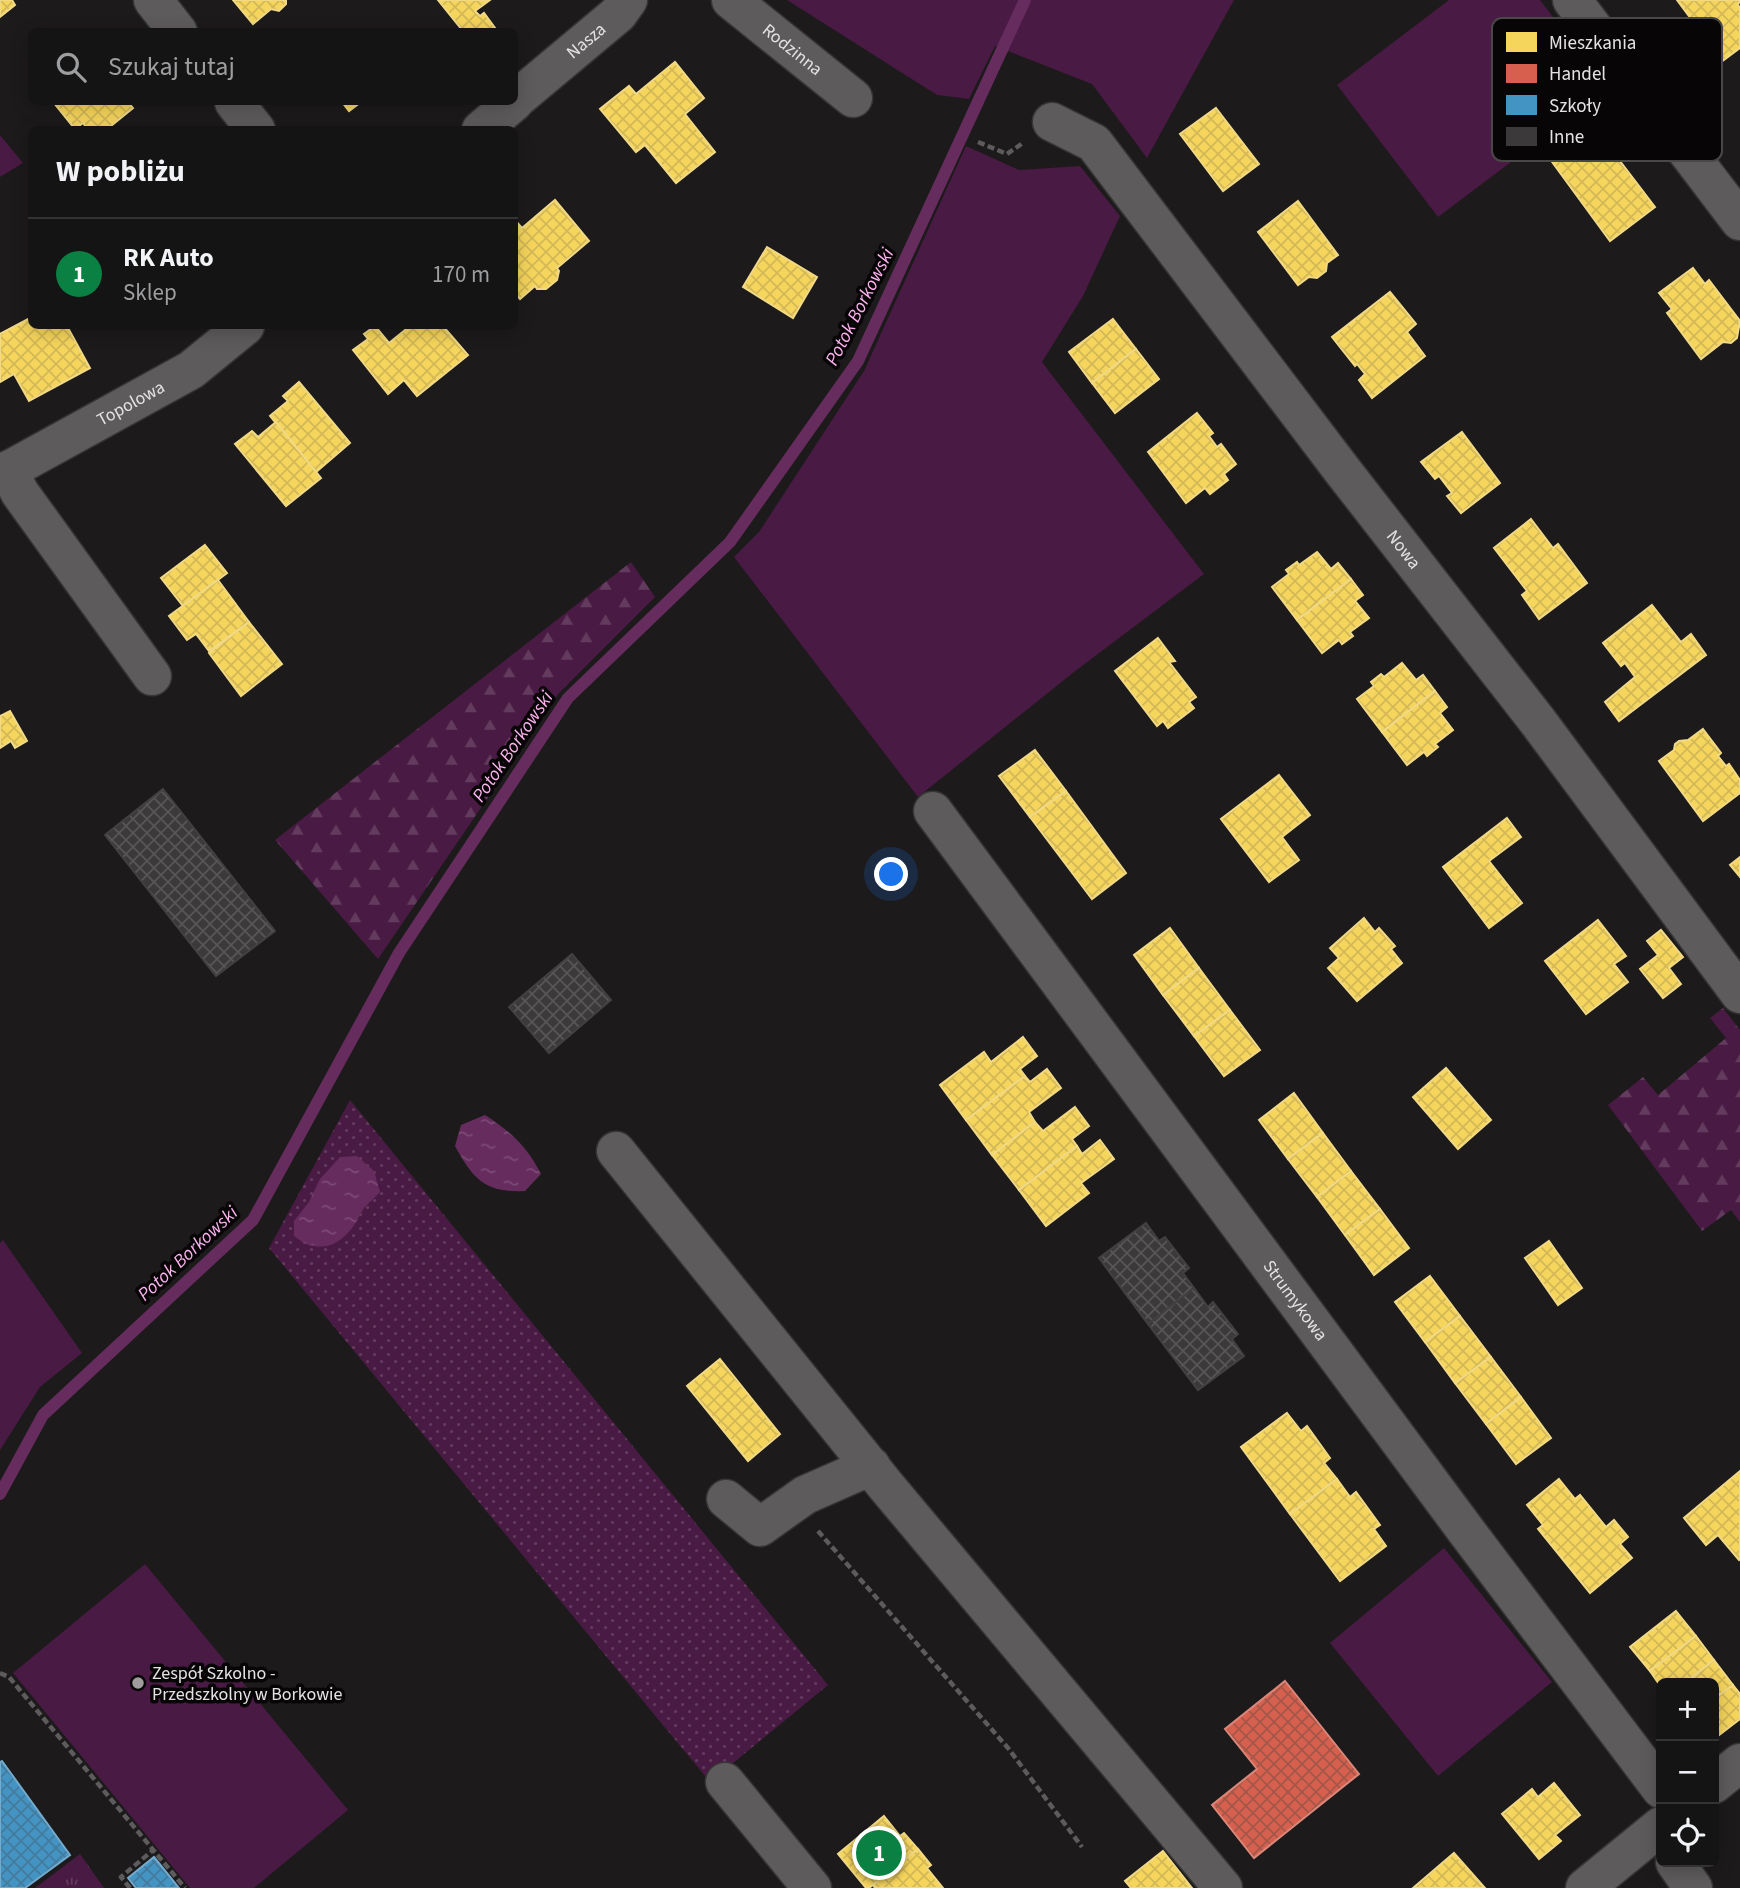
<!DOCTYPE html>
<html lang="pl">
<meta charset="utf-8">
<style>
:root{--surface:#151414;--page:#222122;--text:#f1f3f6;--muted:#9d9ea0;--line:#343334;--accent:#0b8043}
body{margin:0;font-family:"Source Sans 3",sans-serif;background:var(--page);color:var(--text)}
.controls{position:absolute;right:21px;bottom:21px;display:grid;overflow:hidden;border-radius:10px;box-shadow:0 4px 18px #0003}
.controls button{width:63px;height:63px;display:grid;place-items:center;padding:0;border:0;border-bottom:2px solid var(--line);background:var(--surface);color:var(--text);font:35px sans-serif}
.you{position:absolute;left:892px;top:875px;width:24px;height:24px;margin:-18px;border:5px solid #fff;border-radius:50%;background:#1a73e8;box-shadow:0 0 0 10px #1a73e833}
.badge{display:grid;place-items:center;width:46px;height:46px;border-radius:50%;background:var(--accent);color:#fff;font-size:23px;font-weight:700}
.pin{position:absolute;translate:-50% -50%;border:4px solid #fff;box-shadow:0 2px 7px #0006}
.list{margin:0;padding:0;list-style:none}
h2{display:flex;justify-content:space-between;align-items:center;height:91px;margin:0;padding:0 28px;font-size:30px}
h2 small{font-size:23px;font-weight:400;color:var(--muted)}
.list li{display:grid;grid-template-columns:46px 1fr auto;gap:21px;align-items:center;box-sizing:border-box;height:112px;padding:0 28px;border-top:2px solid var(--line)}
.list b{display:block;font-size:26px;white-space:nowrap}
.list p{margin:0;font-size:23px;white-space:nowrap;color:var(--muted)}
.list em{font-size:23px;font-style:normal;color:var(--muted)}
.icon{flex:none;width:38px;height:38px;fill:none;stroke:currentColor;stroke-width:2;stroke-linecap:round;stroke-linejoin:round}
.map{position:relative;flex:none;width:1740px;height:1888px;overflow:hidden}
.search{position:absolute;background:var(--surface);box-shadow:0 4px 18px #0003;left:28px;top:28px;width:490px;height:77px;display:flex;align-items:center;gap:18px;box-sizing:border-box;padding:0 24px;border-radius:10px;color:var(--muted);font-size:26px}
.panel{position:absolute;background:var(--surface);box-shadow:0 4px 18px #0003;left:28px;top:126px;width:490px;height:203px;border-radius:10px}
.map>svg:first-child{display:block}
.grass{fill:#491a43}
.forest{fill:url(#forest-firs)}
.park{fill:url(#park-tufts)}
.garden{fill:url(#garden-dots)}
.water{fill:url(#water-ripples)}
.homes{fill:url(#homes-cross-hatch);stroke:#f1d985;stroke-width:2}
.shops{fill:url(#shops-cross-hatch);stroke:#da877a;stroke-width:2}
.schools{fill:url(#schools-cross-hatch);stroke:#74abcd;stroke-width:2}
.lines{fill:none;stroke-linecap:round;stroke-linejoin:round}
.stream{stroke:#662c5e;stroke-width:12}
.building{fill:url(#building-cross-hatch);stroke:#424142;stroke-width:2}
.minor-casing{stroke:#363536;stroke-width:41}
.path{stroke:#5d5b5c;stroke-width:4.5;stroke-dasharray:7 3.5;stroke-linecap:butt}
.minor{stroke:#5d5b5c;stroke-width:38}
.poi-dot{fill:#9f9c9e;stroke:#070506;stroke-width:2.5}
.labels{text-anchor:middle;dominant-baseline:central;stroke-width:7;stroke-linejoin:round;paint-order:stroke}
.street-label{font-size:18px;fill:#e5e2e4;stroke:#070506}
.poi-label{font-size:18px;fill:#e5e2e4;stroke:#070506;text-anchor:start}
.water-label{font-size:19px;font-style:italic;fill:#fcb2ef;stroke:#070506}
.key{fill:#070506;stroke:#4a4749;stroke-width:2}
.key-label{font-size:19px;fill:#e5e2e4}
</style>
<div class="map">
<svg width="1740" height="1888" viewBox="0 0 1740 1888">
<defs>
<pattern id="forest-firs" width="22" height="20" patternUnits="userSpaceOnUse" patternTransform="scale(1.75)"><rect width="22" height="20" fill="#491a43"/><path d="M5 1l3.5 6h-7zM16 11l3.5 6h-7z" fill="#633b5e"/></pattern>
<pattern id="park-tufts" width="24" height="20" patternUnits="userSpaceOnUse" patternTransform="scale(1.75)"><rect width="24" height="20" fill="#491a43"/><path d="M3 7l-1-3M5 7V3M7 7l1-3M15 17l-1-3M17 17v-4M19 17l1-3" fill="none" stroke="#633b5e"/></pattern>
<pattern id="garden-dots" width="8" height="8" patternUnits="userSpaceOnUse" patternTransform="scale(1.75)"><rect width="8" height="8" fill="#491a43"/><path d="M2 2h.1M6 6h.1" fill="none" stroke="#633b5e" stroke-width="1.8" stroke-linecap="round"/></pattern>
<pattern id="water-ripples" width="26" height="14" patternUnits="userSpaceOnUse" patternTransform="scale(1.75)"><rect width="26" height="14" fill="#662c5e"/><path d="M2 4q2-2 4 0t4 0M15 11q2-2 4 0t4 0" fill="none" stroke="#7c4a75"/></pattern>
<pattern id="homes-cross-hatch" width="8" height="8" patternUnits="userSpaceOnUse" patternTransform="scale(1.75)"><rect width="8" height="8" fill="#f6d55c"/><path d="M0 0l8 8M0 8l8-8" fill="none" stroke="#d3b857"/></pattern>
<pattern id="shops-cross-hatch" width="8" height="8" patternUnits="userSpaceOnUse" patternTransform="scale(1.75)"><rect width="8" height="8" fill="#d6604d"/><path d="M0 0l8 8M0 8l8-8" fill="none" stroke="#a3564a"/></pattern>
<pattern id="schools-cross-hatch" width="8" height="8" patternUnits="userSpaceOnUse" patternTransform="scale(1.75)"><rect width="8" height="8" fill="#4393c3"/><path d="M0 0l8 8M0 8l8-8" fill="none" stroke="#447b9d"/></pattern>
<pattern id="building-cross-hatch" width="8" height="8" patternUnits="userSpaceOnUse" patternTransform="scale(1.75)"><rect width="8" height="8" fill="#3b393a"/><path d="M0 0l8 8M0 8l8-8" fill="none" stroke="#575556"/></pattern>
</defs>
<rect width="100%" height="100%" fill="#1c1a1b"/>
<g class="grass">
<polygon points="787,0 1234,0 1147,158 1092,84 995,46 969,99 937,95"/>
<polygon points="1449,0 1540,0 1608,89 1438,217 1337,85"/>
<polygon points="0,135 23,163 0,177"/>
<polygon points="966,146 1019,170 1080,166 1120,216 1083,296 1042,362 1204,574 1074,672 918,797 734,557 759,532 864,371"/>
<polygon points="3,1240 82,1353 40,1387 0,1450 0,1243"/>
<polygon points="1444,1548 1552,1682 1438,1776 1330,1643"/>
<polygon points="145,1564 348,1810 254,1888 190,1888 13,1673"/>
</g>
<g class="forest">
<polygon points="631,562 655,597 559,693 378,959 275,840"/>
<polygon points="1723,1008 1740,1030 1740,1222 1731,1210 1702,1231 1608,1105 1643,1077 1658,1095 1726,1038 1710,1018"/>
</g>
<polygon class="park" points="80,1854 104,1888 35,1888"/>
<polygon class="garden" points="350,1100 828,1685 710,1782 269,1248"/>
<g class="water">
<path d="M485,1115C511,1132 527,1146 541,1174L525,1191C485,1193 473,1179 455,1146L461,1125Z"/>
<path d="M357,1156L374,1171L380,1192C375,1197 369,1203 364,1208C360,1214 357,1222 352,1228C336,1249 315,1253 294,1236V1221L309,1202L320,1179L340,1157Z"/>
</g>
<g class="homes">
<polygon points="0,0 12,0 15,5 0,17"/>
<polygon points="233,0 286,0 286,4 279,11 271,9 253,24"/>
<polygon points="438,0 490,0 475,11 480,16 484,13 498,32 460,32 462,30"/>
<polygon points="1677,0 1740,0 1738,5 1740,8 1740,48 1717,65 1692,31 1697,27"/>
<polygon points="675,62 704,98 685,114 715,152 676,183 645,145 636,152 600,109 629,86 636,94"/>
<polygon points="56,102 128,102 133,108 106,130 88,130 83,123 75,129 54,103"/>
<polygon points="342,102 361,102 349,111"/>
<polygon points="1216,108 1259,164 1223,191 1180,134"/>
<polygon points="1591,123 1655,207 1610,241 1547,155"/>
<polygon points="555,200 589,241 557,268 559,271 557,280 546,289 537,289 535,286 520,299 514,292 514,219 522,228"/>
<polygon points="1298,201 1338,255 1327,263 1326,271 1317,278 1309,277 1298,285 1258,232"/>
<polygon points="767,247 817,277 793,318 743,287"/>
<polygon points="1693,268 1705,284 1709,280 1740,321 1737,338 1731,343 1723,342 1701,359 1667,313 1672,309 1659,293"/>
<polygon points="1390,292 1416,324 1407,332 1425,356 1372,398 1359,380 1365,374 1357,364 1355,366 1332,337"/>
<polygon points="32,317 32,326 67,326 90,368 29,401 14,374 0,382 0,334"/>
<polygon points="1113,319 1136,349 1092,383 1069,352"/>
<polygon points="375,326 389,343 410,326 443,326 468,355 417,396 404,380 388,394 353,350 368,339 364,334"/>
<polygon points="1136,349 1159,379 1115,413 1092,383"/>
<polygon points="299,382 350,443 316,472 270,416 288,401 283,396"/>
<polygon points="1197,413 1213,433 1209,436 1217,447 1221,444 1236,464 1224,474 1228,480 1210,494 1205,488 1186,503 1148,452"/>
<polygon points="276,422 321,478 286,506 235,444 252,431 258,437"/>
<polygon points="1462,432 1500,483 1461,513 1447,496 1452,493 1439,476 1435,479 1421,462"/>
<polygon points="1531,519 1553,548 1558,544 1587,583 1539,619 1522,595 1527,591 1494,548"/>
<polygon points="205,545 227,573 183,606 161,578"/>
<polygon points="1317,552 1331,569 1338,563 1351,579 1297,620 1272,587 1289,574 1286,570 1297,562 1299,565"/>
<polygon points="1351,579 1363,595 1355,601 1369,618 1350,632 1353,636 1342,644 1339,640 1322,653 1297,620"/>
<polygon points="218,580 249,622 209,651 196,634 187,640 169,616"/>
<polygon points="1652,605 1681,642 1691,634 1706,655 1619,721 1605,702 1635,677 1625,663 1621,666 1603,643"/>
<polygon points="249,622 282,664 241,696 209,653"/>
<polygon points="1158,638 1175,661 1169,662 1196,697 1189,702 1194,708 1168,728 1163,721 1157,726 1115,671"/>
<polygon points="1402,663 1416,680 1423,675 1435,691 1382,732 1357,699 1374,686 1371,682 1381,674 1384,677"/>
<polygon points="1435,691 1447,707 1440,713 1453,730 1435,744 1438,747 1427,756 1424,752 1407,765 1382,732"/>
<polygon points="10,711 27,741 15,748 11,741 0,748 0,716"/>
<polygon points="1703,729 1721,753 1718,756 1726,766 1729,764 1740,780 1740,793 1703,821 1659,761 1674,750 1675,744 1679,741 1688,740"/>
<polygon points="1035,750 1066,791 1030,817 999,776"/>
<polygon points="1279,775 1310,815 1282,837 1299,860 1269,882 1221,819"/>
<polygon points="1066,791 1126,873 1092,899 1030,817"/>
<polygon points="1507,818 1521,837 1489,861 1522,903 1489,928 1443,867"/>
<polygon points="1740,857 1740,877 1730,865"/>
<polygon points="1364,918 1375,932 1379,928 1395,946 1391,949 1402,963 1357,1001 1328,968 1339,958 1330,948"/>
<polygon points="1598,920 1626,956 1614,964 1628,982 1586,1014 1545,961"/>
<polygon points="1170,928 1199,968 1163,995 1134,955"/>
<polygon points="1661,930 1683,957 1669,968 1681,984 1663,998 1640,969 1658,955 1647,941"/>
<polygon points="1199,968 1230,1010 1194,1036 1163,995"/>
<polygon points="1230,1010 1260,1050 1224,1076 1194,1036"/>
<polygon points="1023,1037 1037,1056 1020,1069 1025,1076 966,1120 940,1085 984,1052 991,1062"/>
<polygon points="1446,1068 1491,1120 1458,1149 1413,1097"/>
<polygon points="1047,1069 1061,1088 1029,1112 1035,1122 992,1155 966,1120 1025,1076 1030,1082"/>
<polygon points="1294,1093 1323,1133 1288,1159 1259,1120"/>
<polygon points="1075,1107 1089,1126 1072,1139 1077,1146 1019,1190 992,1155 1035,1122 1043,1131"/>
<polygon points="1323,1133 1351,1171 1317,1197 1288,1159"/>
<polygon points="1100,1140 1114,1159 1081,1183 1089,1193 1046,1226 1019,1190 1077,1146 1082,1154"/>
<polygon points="1351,1171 1380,1209 1345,1235 1317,1197"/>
<polygon points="1380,1209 1409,1248 1374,1275 1345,1235"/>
<polygon points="1549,1241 1582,1288 1558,1305 1525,1258"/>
<polygon points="1430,1276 1460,1316 1425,1342 1395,1302"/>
<polygon points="1460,1316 1491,1357 1455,1383 1425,1342"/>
<polygon points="1491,1357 1521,1397 1486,1424 1455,1383"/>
<polygon points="720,1359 780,1434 748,1461 687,1386"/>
<polygon points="1521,1397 1551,1438 1516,1464 1486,1424"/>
<polygon points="1287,1413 1301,1431 1307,1426 1330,1458 1324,1463 1337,1479 1290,1514 1241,1447"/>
<polygon points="1740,1471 1740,1559 1739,1560 1718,1535 1706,1545 1684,1518"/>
<polygon points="1337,1479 1350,1497 1356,1492 1380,1525 1374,1529 1386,1546 1340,1581 1290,1514"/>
<polygon points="1559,1479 1575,1499 1580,1495 1606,1527 1614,1520 1628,1537 1620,1544 1632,1558 1590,1593 1538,1529 1543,1525 1527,1505"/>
<polygon points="1676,1611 1696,1636 1650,1671 1630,1647"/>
<polygon points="1696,1636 1714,1660 1685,1683 1661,1683 1661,1687 1650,1671"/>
<polygon points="1714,1660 1733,1685 1714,1699 1714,1683 1685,1683"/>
<polygon points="1733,1685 1740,1694 1740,1719 1714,1739 1714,1699"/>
<polygon points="1554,1783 1580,1815 1555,1835 1561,1841 1539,1859 1502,1814 1532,1789 1538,1797"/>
<polygon points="884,1816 900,1836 904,1833 918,1849 869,1888 866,1888 838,1854"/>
<polygon points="918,1849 931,1865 927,1868 943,1888 875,1888 873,1885"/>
<polygon points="1163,1851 1192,1888 1131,1888 1125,1881"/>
<polygon points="1454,1853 1485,1888 1413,1888"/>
</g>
<polygon class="shops" points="1285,1681 1359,1774 1254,1858 1212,1805 1257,1769 1225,1729"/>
<g class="schools">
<polygon points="2,1761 70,1855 25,1888 0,1888 0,1762"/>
<polygon points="154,1857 179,1888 136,1888 128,1878"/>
</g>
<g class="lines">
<polyline class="stream" points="0,1494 43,1415 253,1220 399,953 568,698 730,542 858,361 1025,0"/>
</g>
<g class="building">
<polygon points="163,789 275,931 216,976 105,835"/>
<polygon points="572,954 611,1000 549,1053 509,1007"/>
<polygon points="1146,1223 1159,1241 1165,1237 1189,1268 1183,1273 1194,1288 1148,1324 1099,1258"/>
<polygon points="1194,1288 1208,1307 1213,1302 1238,1334 1232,1339 1244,1356 1198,1390 1148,1324"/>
</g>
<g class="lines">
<g class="minor-casing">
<g id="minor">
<polyline points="153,0 178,32"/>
<path id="s1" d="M731,0L853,98"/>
<polyline points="1572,0 1740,221"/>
<path id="s2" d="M514,101L618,14L628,0"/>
<polyline points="234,102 256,130"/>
<path id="s3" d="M1052,122L1094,143L1342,470L1539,723L1740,994"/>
<polyline points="481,130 514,102"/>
<polyline points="8,470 20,493 152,676"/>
<path id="s4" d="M0,475L191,370L245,326"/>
<path id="s5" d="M933,811L1467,1532L1661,1789"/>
<polyline points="616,1151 886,1486 1223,1888"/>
<polyline points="726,1499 760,1527 805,1495 871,1466"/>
<polyline points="725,1782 812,1888"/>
<polyline points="1714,1784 1740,1763"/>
<polyline points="1675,1862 1693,1888"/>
<polyline points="1585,1888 1661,1826"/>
</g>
</g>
<g class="path">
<polyline points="978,142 1007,154 1023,143"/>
<polyline points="818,1531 1008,1748 1082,1847"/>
<polyline points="0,1673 9,1677 185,1888"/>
<polyline points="130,1888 121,1877 152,1851"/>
</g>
<use href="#minor" class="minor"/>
</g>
<circle class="poi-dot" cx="138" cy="1683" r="7"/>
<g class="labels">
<g class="street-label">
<text stroke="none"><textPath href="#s2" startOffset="94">Nasza</textPath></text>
<text stroke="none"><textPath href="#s1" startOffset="79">Rodzinna</textPath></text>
<text stroke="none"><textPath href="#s4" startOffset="149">Topolowa</textPath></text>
<text stroke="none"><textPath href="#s3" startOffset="558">Nowa</textPath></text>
<text stroke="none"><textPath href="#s5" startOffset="609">Strumykowa</textPath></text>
</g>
<g class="poi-label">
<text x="152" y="1673">Zespół Szkolno -<tspan x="152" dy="21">Przedszkolny w Borkowie</tspan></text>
</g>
<g class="water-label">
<text transform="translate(860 307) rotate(-63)">Potok Borkowski</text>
<text transform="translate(513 747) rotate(-56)">Potok Borkowski</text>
<text transform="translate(188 1254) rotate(-43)">Potok Borkowski</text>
</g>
</g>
<rect x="1492" y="18" width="230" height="143" rx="10" class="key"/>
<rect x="1506" y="32" width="31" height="20" fill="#f6d55c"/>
<rect x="1506" y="64" width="31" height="19" fill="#d6604d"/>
<rect x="1506" y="95" width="31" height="20" fill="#4393c3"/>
<rect x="1506" y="127" width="31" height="19" fill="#3b393a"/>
<g class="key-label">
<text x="1549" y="49">Mieszkania</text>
<text x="1549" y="80">Handel</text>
<text x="1549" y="112">Szkoły</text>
<text x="1549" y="143">Inne</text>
</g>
</svg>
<div class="controls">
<button>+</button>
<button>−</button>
<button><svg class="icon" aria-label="locate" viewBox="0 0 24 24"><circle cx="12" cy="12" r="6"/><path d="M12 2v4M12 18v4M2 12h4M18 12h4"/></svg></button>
</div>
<div class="you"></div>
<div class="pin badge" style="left:879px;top:1853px">1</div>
<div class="search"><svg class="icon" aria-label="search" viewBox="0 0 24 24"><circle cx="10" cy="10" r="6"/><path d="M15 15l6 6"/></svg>Szukaj tutaj</div>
<section class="panel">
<h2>W pobliżu<small></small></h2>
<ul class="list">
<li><span class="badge">1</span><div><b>RK Auto</b><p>Sklep</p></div><em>170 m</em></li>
</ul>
</section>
</div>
